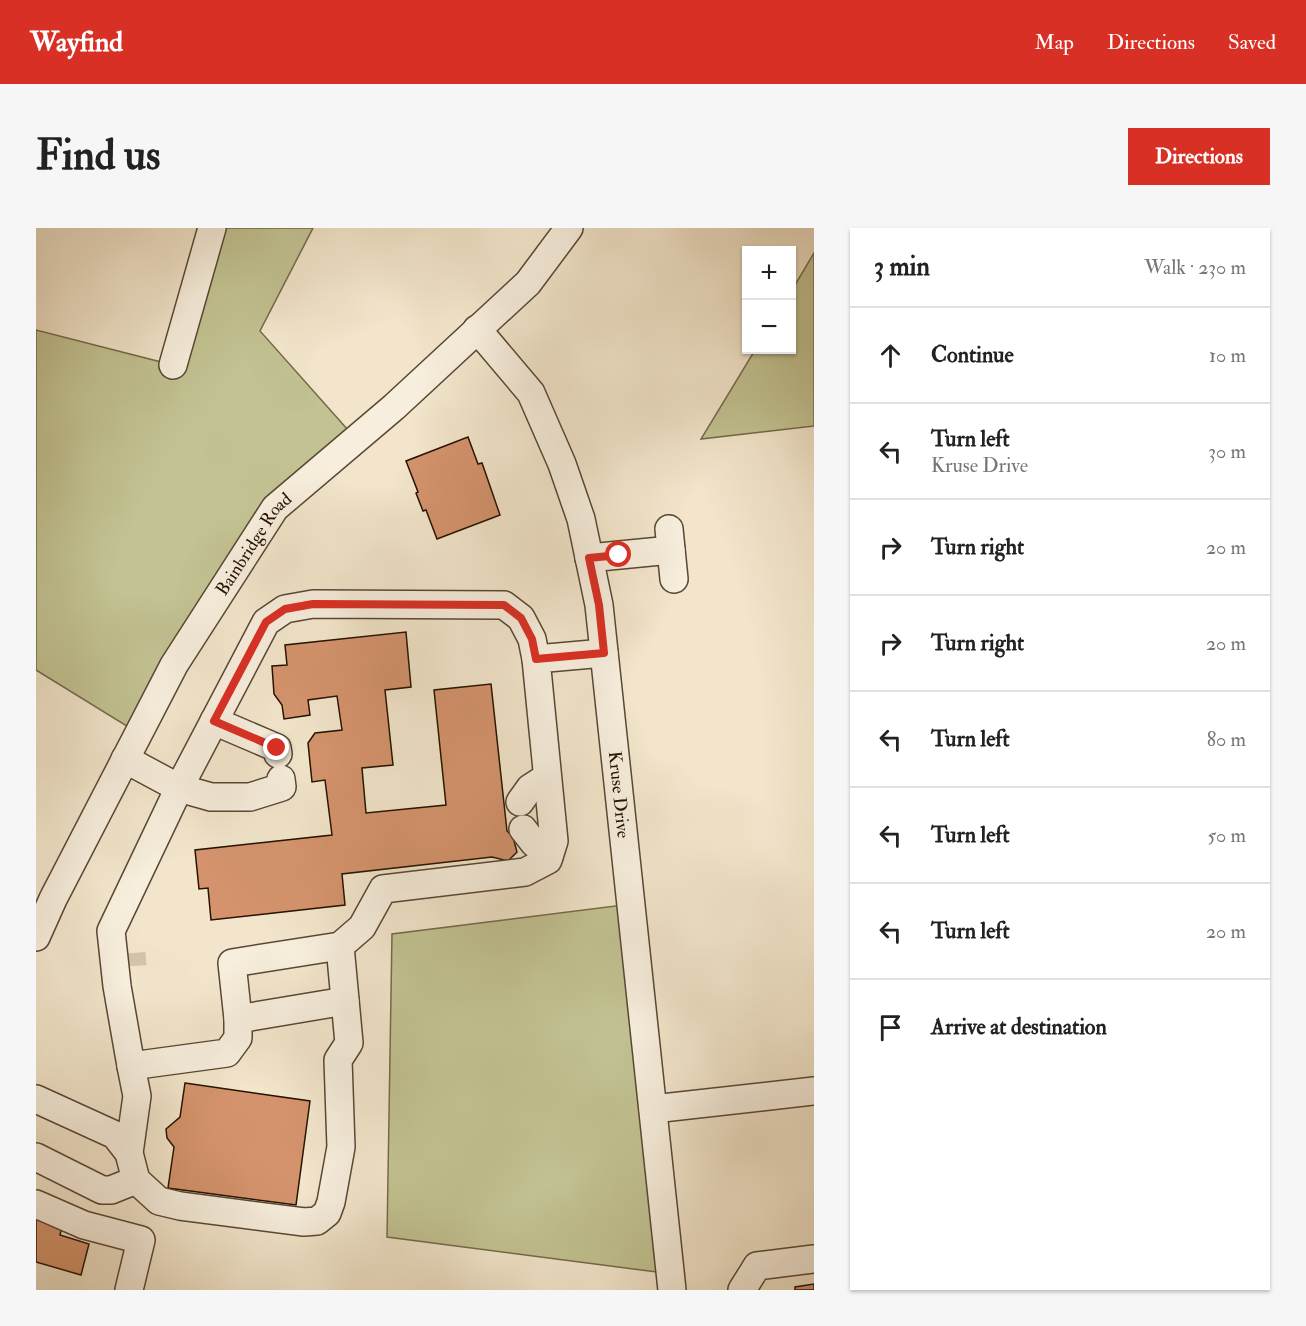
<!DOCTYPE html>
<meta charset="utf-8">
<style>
:root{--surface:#fff;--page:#f6f6f6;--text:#222;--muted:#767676;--line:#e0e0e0;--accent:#d93025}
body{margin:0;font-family:"IM FELL Double Pica",serif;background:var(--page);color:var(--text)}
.controls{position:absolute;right:18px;top:18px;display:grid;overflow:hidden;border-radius:0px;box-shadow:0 2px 4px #0004}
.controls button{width:54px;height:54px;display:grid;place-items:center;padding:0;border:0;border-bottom:2px solid var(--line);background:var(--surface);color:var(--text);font:30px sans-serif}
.stop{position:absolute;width:18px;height:18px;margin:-14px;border:4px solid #d93025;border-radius:50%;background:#fff}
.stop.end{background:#d93025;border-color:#fff;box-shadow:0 2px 6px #0008}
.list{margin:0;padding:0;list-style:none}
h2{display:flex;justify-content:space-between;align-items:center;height:78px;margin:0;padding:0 24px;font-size:26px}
h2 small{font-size:20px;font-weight:400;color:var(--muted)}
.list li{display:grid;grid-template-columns:39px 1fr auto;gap:18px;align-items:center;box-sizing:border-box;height:96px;padding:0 24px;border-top:2px solid var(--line)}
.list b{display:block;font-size:22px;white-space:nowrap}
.list p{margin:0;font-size:20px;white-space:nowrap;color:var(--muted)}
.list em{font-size:20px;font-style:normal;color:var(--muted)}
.icon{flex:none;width:33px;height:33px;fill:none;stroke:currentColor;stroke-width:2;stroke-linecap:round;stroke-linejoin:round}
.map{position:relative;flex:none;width:778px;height:1062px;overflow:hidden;border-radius:0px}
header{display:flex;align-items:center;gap:36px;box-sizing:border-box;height:84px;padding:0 30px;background:var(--accent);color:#fff}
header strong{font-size:28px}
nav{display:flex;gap:33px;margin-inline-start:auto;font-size:21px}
.intro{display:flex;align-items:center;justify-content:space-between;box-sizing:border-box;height:144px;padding:0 36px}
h1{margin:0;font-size:42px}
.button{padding:15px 27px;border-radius:0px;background:var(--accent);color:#fff;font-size:21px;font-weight:700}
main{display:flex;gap:36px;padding:0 36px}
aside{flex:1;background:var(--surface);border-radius:0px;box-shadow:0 2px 4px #0004}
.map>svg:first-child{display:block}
.green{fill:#c2c292;stroke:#746a4a;stroke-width:1.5}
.building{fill:#d4936c;stroke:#251201;stroke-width:1.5}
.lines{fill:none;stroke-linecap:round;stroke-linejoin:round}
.minor-tunnel{stroke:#d3c5ad;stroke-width:27;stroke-dasharray:27 14;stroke-linecap:butt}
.minor-casing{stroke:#584734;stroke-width:30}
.minor{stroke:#f7eedd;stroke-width:27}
.route{stroke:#d93025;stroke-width:8}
.labels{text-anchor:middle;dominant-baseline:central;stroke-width:4.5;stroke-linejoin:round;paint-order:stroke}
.street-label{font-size:18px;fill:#251201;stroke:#f7eedd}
</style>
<header>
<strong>Wayfind</strong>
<nav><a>Map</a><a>Directions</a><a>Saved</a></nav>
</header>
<div class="intro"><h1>Find us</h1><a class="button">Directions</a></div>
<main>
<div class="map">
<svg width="778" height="1062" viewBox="0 0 778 1062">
<rect width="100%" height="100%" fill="#f2e5cb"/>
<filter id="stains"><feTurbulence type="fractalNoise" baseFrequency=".00333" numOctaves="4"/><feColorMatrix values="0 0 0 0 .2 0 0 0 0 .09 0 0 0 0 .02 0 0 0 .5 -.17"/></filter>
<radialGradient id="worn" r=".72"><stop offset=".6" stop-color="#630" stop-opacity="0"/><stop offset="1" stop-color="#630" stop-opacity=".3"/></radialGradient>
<g class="green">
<polygon points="176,0 277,0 224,103 320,211 239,280 102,505 0,442 0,102 137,137"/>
<polygon points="778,25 778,198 665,211 719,122 756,122 756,62"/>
<polygon points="595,676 636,1046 351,1009 356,706"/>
</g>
<g class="building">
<polygon points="432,209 442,236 446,235 464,287 401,311 390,282 387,283 380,265 382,264 370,233"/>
<polygon points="370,404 375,459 349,462 357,537 326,540 330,585 410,577 398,462 455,456 471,603 477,609 481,624 472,633 456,629 306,646 309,677 175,692 172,660 163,661 159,622 296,607 289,552 276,554 272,515 279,505 306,502 301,468 272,472 274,487 248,491 246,477 238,466 236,438 251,437 249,417"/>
<polygon points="149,855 274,873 260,977 132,960 138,919 131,910 130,901 144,889"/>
<polygon points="0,990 26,998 24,1007 53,1016 45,1047 0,1034"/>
<polygon points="778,1056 778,1062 759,1062 759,1059"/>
</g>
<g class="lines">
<polyline class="minor-tunnel" points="96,725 97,738"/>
<g class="minor-casing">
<g id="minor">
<path id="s1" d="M441,101L495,165L526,236L545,291L563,377L636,1062"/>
<polyline points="137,137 176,0"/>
<polyline points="633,301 638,351"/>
<polyline points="553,330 635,322"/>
<polyline points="178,493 241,520 242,526"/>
<polyline points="89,531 143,560 75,703 81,758 95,838 191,825 202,810 202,791"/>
<polyline points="245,551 246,559 214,569 175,569 143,560 230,394 249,381 277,376 468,377 485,390 496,411 500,431"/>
<polyline points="484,574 494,560 511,549"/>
<polyline points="487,601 498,615 513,628"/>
<path id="s2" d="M0,709L17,671L138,437L239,280L358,179L492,55L533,0"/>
<polyline points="309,773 202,791 196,735 304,718 326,699 347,661 489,644 512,632 518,613 500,431 568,425"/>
<polyline points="0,871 79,907 93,925 100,952 123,973 144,978 268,994 281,993 291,985 295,974 305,919 302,832 313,815 304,718"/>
<polyline points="617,881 778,863"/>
<polyline points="93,925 101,868 95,838"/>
<polyline points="0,929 66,962 75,962 100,952"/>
<polyline points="0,976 48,997 105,1012 93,1062"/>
<polyline points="706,1062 721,1038 778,1031"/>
</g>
</g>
<use href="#minor" class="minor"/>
</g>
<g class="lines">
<polyline class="route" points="241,520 178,493 230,394 249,381 277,376 468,377 485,390 496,411 500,431 568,425 563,377 553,330 583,327"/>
</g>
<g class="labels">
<g class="street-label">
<text stroke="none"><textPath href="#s2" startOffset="450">Bainbridge Road</textPath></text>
<text stroke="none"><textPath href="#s1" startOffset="498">Kruse Drive</textPath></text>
</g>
</g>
<rect width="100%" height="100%" filter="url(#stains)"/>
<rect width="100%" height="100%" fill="url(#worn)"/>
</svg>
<div class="controls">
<button>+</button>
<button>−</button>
</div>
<div class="stop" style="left:583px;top:327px"></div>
<div class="stop end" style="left:241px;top:520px"></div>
</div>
<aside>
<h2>3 min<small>Walk · 230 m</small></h2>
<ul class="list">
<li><svg class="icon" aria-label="ahead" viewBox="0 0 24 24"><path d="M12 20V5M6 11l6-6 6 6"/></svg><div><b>Continue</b></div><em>10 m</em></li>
<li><svg class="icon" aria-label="left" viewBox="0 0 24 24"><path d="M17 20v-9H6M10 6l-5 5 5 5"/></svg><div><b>Turn left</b><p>Kruse Drive</p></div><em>30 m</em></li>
<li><svg class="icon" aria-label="right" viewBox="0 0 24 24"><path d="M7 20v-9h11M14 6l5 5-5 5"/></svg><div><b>Turn right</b></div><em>20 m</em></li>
<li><svg class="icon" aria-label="right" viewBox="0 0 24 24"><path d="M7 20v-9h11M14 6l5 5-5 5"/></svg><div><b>Turn right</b></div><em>20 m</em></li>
<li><svg class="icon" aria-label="left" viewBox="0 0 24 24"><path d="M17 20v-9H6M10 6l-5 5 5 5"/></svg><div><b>Turn left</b></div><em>80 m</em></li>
<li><svg class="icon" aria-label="left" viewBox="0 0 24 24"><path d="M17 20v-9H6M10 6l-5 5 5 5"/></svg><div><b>Turn left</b></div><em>50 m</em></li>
<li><svg class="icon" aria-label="left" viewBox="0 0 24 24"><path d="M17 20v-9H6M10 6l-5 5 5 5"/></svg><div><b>Turn left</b></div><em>20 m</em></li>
<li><svg class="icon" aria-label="arrive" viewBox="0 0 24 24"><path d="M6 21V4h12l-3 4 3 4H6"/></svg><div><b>Arrive at destination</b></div></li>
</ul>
</aside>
</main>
